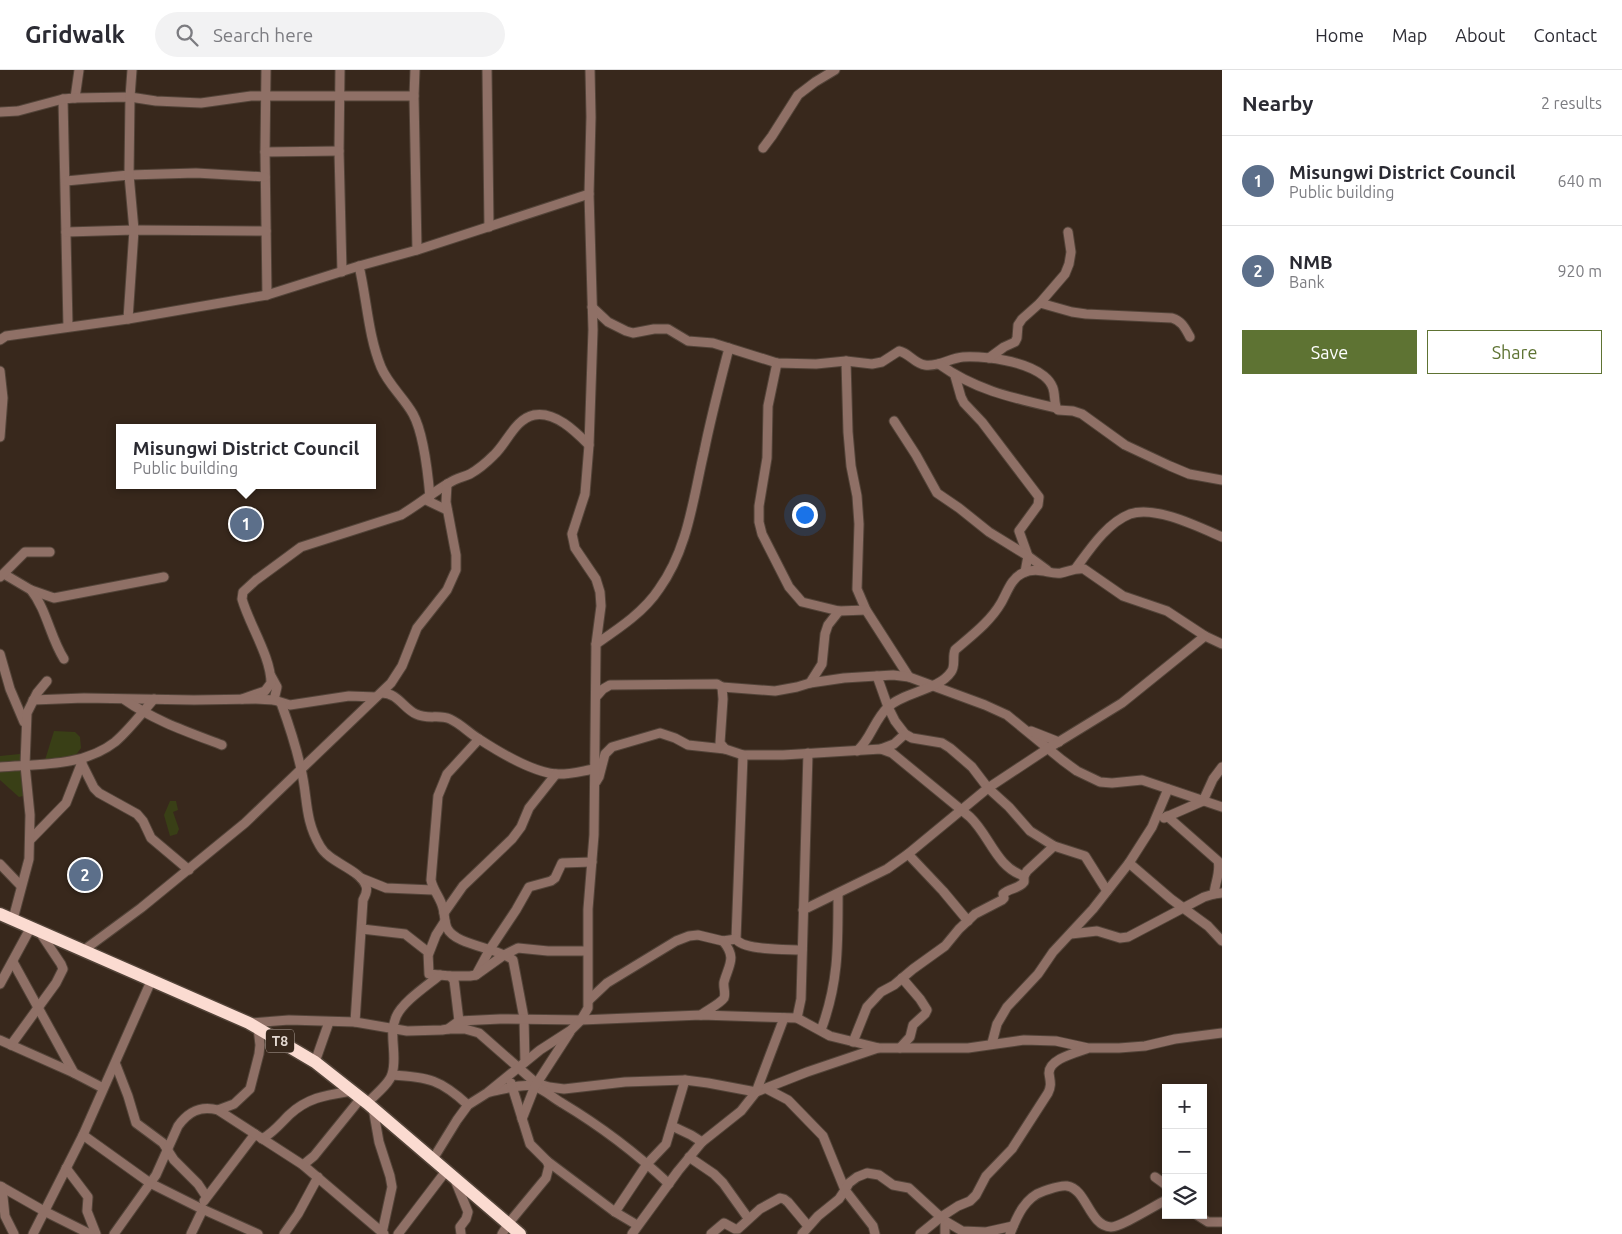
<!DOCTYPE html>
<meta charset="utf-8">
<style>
:root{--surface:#fff;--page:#f2f2f3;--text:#2b2b33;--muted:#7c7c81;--line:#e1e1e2;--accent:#5e7333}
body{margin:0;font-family:Ubuntu,sans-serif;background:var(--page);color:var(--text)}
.controls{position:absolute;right:15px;bottom:15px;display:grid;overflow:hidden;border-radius:0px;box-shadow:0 2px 12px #0003}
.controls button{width:45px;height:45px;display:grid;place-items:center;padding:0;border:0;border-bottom:1px solid var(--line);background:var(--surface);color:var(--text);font:25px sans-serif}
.you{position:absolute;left:804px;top:444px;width:18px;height:18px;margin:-12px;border:4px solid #fff;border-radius:50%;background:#1a73e8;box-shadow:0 0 0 8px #1a73e833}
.badge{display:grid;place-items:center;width:32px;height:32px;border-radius:50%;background:var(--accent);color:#fff;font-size:16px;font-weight:700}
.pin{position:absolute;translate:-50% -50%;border:2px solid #fff;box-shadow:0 1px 5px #0006}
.popup{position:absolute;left:116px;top:354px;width:260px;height:65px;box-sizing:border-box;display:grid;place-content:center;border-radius:0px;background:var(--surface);filter:drop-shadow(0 1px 4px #0005);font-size:16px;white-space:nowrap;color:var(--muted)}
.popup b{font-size:19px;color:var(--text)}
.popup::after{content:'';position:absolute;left:50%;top:100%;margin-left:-10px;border:10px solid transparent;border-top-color:var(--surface)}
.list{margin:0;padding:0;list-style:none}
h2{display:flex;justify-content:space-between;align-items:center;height:65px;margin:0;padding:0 20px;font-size:21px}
h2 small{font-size:16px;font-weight:400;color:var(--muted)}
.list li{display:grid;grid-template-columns:32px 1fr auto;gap:15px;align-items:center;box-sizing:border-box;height:90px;padding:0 20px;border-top:1px solid var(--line)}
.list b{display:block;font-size:19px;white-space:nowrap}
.list p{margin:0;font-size:16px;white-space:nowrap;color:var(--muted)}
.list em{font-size:16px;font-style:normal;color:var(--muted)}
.actions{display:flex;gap:10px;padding:15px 20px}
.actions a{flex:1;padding:11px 0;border:1px solid var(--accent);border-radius:0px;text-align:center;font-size:18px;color:var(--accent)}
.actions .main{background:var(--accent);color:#fff}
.icon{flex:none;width:28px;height:28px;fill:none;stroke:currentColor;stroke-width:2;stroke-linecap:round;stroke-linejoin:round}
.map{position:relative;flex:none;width:1222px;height:1164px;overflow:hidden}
header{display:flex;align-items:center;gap:30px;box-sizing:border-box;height:70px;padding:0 25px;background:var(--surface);border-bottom:1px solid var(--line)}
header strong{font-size:24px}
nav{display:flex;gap:28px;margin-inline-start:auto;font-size:18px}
.search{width:350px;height:45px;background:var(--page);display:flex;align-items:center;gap:12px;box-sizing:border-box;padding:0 18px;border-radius:28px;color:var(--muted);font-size:19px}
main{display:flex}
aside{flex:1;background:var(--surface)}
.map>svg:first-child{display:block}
.green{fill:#393f16}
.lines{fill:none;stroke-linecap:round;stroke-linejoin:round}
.minor-casing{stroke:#534439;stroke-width:11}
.highway-casing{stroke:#534439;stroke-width:15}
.minor{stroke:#8f7066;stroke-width:9}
.highway{stroke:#fbdbd1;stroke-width:12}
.labels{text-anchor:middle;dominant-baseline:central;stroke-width:4;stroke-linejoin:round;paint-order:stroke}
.shield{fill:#38281c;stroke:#b0a39b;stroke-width:1}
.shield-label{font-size:14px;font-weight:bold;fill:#e3d8d1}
</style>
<header>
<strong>Gridwalk</strong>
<div class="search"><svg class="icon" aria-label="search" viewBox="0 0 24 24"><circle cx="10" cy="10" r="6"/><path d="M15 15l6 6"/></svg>Search here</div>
<nav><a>Home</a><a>Map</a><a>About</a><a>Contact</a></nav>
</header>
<main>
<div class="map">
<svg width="1222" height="1164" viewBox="0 0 1222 1164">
<rect width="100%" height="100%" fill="#38281c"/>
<g class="green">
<polygon points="54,661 75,662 80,667 81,678 73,689 45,690"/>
<polygon points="20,684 23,726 19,727 0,710 0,686"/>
<polygon points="170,731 176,731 178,740 173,742 179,759 177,764 170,766 164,745"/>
</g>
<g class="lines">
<g class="minor-casing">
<g id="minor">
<polyline points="266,0 265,82 267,225"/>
<polyline points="340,0 339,81 342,202"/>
<polyline points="415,0 414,26 417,180"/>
<polyline points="487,0 489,157"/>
<polyline points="75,28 79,0"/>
<polyline points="63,29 68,256"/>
<polyline points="0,42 18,41 63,29 75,28 130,27 156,31 201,33 251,26 414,26"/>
<polyline points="763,78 772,66 798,25 815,12 835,0"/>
<polyline points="265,82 339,81"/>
<polyline points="66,111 129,105 196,103 265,107"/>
<polyline points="66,162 134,160 266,161"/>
<path d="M359,196C367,230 368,265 381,297C388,314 404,328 413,344C424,364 428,404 430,427"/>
<path d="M1040,233L1072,242L1086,244L1172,248C1182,251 1185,258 1190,267"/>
<path d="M592,237L608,252L626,261L633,263L654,259H668L688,271L713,273L777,293L816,294L846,291L872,294L882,292L899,281C909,283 915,294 925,295C939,297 950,288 963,287C987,286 1025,291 1044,306C1060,319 1051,332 1058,340L1073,341L1082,344L1125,375L1170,396L1189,404L1222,410"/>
<polyline points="128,249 134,160 129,105 130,27 132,0"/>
<polyline points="0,270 6,266 128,249 267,225 359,196 417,180 589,124"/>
<polyline points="989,288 1004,277 1015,272 1017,268 1018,255 1022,249 1040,233 1065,204 1069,194 1071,182 1068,162"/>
<polyline points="846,291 848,362 851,396 857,426 859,454 857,519 866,540 909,607"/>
<polyline points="777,293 768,336 767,388 759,436 759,452 762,464 789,517 802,532 839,541 866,540"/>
<path d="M939,294C975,320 1013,328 1056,338"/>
<polyline points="0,301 3,328 0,367"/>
<polyline points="955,306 961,327 964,333 982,352 1039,427 1038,435 1019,461 1028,486 1025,502"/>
<polyline points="894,351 916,385 937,423 959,438 989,462 1028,486 1047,500"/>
<polyline points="426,430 447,440"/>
<path d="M1076,498C1090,479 1107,453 1130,444C1155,435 1199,457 1222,467"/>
<polyline points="4,504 31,520 54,528 164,507"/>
<polyline points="0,507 25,482 50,482"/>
<path d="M31,520C47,540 50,567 64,589"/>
<path d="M596,574C618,559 644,542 659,519C688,479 693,429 704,382C711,347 720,313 729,278"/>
<polyline points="0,584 10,619 24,652"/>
<polyline points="271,606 277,617 274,630"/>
<polyline points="877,606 888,637 895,651 905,664 912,668 942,673 950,678 972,697 988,718 1009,737 1030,761 1054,776 1085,786 1107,821"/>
<polyline points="810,613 822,594 825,564 828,555 839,541"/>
<polyline points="722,617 775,621 797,617 810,613 844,608 893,605 909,607 985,635 1007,645 1062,690 1077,701 1100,712 1112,713 1142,710 1222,737"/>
<path d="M382,623C398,623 403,638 416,644C428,650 439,644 450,649C461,654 469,663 479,669C499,682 532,702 556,704C568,705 582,701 594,699"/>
<path d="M596,627L603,619L610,615L717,614L722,617L723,629L720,673L725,679L743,685H783L881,679L892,683L970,747C990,766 996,797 1024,806"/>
<path d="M242,629L265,621L271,613C271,587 249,554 242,529L243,522L256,510L301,477L401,445C418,435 432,423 449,413C455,409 463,407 470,404C479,399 487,392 494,385C507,373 515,349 534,345C555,341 575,361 589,375"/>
<polyline points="33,630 84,628 194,630 256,629 274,630 290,635 349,626 376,627"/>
<path d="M125,630C155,651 188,662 222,675"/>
<path d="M281,633C289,655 296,676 301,699C308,727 304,749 320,776C329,793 360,799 366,816C368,821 365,826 363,830L355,952"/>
<polyline points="1031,661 1059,672"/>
<path d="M479,669L447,704L438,726L431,810C433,820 439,826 442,835C445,843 444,851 447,858C456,876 497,877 513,890L524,948L525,992"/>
<polyline points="881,679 894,674 905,664"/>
<path d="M857,681C871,669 874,650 888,637C904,622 939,620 951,602C956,596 952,587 955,580C971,566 990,552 1001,533C1007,523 1011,508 1023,503C1038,496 1050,505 1061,503C1070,501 1075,498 1084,499L1123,526L1167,541L1205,566L1222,574"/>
<path d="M743,685L736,869C744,881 787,879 802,880"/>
<polyline points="80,690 94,718 99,723 137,744 143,751 151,768 189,800"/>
<path d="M0,697C38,694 83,697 115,672C129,660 141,644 154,629"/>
<polyline points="596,712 599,707 605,684 612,677 660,663 675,668 688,675 725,679"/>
<path d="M1167,746L1218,791C1221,801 1215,813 1214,824"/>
<polyline points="1164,748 1203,731 1213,709 1222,697"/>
<polyline points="30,770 66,733 82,692"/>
<polyline points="908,784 943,821 968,851"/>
<polyline points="1129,793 1171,829 1208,856 1222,871"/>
<polyline points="0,794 21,816"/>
<polyline points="361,808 386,818 433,820"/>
<polyline points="803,840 887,799 908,784 988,718 1047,679 1122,633 1205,566"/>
<polyline points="444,843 463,816 512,769 521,757 529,738 556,704"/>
<polyline points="13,849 29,789 30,745 25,695 27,643 37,623 47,611"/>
<polyline points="362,859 405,864 428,882 429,904 450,906 454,910 459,951"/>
<polyline points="1071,864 1097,861 1120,868 1128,867 1204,827 1214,824 1222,823"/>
<polyline points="84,880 141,838 245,753 391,613 402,596 417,558 447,520 456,500 456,485 446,432 447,414"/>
<polyline points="429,883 436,865 445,851"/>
<polyline points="13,892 74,1003"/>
<polyline points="476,905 490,879 516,840 529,817 551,811 555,808 562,793 592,792"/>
<polyline points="450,906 470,906 476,905 504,885 518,878 548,881 587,881"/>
<polyline points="0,914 31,857"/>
<polyline points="589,930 607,913 676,871 689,866 698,865 723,871 736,869"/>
<path d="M701,945C706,941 721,933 724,928C726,923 723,917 724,912C729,894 737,888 723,871"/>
<polyline points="797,948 801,929 808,683"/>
<polyline points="250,953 289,950 355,952 407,961 442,960 448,959 459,951 500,949 581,950 701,945 762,947 797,948 830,966 879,978 968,978 1024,970 1056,971 1088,978 1119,978 1145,976 1175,969 1222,963"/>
<polyline points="448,959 465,959 479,963 536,1013 549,1017 564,1019 625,1012 685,1010 708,1013 756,1022 807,1002 878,978"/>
<path d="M821,960C839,912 838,874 838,824"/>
<polyline points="0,970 74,1003 103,1018"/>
<path d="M853,972L867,937L881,922L894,915L913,899L945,876L959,859L975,844L1002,830L1004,828L1003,824C1009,818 1019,819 1024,812V806L1027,801L1054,776"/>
<polyline points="992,973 997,954 1007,937 1038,904 1053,882 1093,839 1129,793 1152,757 1168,719"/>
<polyline points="11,975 56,913 63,899 61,894 39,861"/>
<polyline points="900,978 910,967 913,955 925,944 927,940 920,929 902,908"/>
<polyline points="315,992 329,952"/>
<polyline points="116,995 128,1026 136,1053 163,1073 174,1090 198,1114 206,1126"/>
<path d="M392,1005C429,1007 441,1010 468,1035"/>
<polyline points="767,1019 788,1030 823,1066 845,1120 839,1129 818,1146 802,1164"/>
<path d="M490,1022C501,1020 525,1012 536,1017C545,1020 553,1028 562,1033C602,1057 635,1082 669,1114"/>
<path d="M367,1033C374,1026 390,1013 392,1004C398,986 388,965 396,947C402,932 428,915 440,905"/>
<polyline points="373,1038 379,1072 390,1106 392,1117 382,1163"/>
<polyline points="218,1040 234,1034 250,1019 259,984 260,975 258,958"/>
<polyline points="522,1049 535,1016 570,962"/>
<polyline points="672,1056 691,1065 702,1072"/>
<polyline points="83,1065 150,1113 200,1138 258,1164"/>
<path d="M262,1069C274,1062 280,1054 289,1045C308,1027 327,1025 352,1021"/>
<polyline points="689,1087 714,1104 723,1113 748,1148"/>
<polyline points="433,1089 457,1050 468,1035 487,1023 540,980 571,960 581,950 588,938 588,839 594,765 596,574 601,536 600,522 596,509 575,478 572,464 585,424 589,375 593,260 589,124 591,47 590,0"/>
<polyline points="547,1091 615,1142 637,1155"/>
<polyline points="303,1095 314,1086 361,1028"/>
<polyline points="66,1098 88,1127 87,1141 96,1164"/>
<polyline points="1155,1107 1166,1115"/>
<polyline points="455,1110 468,1142 466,1149 460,1157 461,1164"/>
<polyline points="0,1116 44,1141 90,1164"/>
<polyline points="2,1117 5,1146 14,1164"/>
<polyline points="204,1131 255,1064"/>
<polyline points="615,1142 647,1094 666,1074 685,1010"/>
<polyline points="1197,1145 1208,1152 1222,1152"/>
<polyline points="945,1151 945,1164"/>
<polyline points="33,1164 83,1065 152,909"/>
<path d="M114,1164L156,1105L178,1056C188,1042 200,1035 218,1040L303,1095L384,1164"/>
<polyline points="191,1164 203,1139"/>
<polyline points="284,1164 298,1144 318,1107"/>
<polyline points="398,1164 446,1101"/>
<polyline points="502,1164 508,1154 546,1108 549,1096 547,1091 530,1074 511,1013"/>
<polyline points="632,1164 678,1101 702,1072 741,1041 756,1022 784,948"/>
<polyline points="711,1164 724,1153 735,1159 738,1159 760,1139 780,1128 784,1129 788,1132 808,1156"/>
<polyline points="875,1164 873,1156 845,1120 849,1113 857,1107 867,1103 879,1105 893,1115 909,1118 945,1151 962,1161 986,1162 1013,1156"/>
<path d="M920,1164L941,1147L958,1136L970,1131L976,1125L986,1106L1012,1079L1048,1023C1052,1015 1050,1011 1049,1003C1049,989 1075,983 1086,979"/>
<path d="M1010,1164C1017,1146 1025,1127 1044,1121C1051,1119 1060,1115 1067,1116C1087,1119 1089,1156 1111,1157C1121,1157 1154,1136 1166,1130"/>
</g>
</g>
<g class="highway-casing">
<polyline id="highway" points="0,844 249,953 315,992 367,1033 520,1164"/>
</g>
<use href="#minor" class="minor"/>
<use href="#highway" class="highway"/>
</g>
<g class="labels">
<rect class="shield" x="266" y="959.5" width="28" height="23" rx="4"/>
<g class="shield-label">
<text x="280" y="971">T8</text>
</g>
</g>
</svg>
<div class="controls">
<button>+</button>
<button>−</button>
<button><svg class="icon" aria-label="layers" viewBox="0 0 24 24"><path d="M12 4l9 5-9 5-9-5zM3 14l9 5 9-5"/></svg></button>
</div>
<div class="you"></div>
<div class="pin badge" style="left:246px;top:454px;background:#5c6f8a">1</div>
<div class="popup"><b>Misungwi District Council</b>Public building</div>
<div class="pin badge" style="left:85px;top:805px;background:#5c6f8a">2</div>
</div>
<aside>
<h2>Nearby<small>2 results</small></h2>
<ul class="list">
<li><span class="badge" style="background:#5c6f8a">1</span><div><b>Misungwi District Council</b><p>Public building</p></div><em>640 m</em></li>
<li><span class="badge" style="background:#5c6f8a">2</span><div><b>NMB</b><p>Bank</p></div><em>920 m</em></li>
</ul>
<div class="actions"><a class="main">Save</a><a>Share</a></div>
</aside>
</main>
